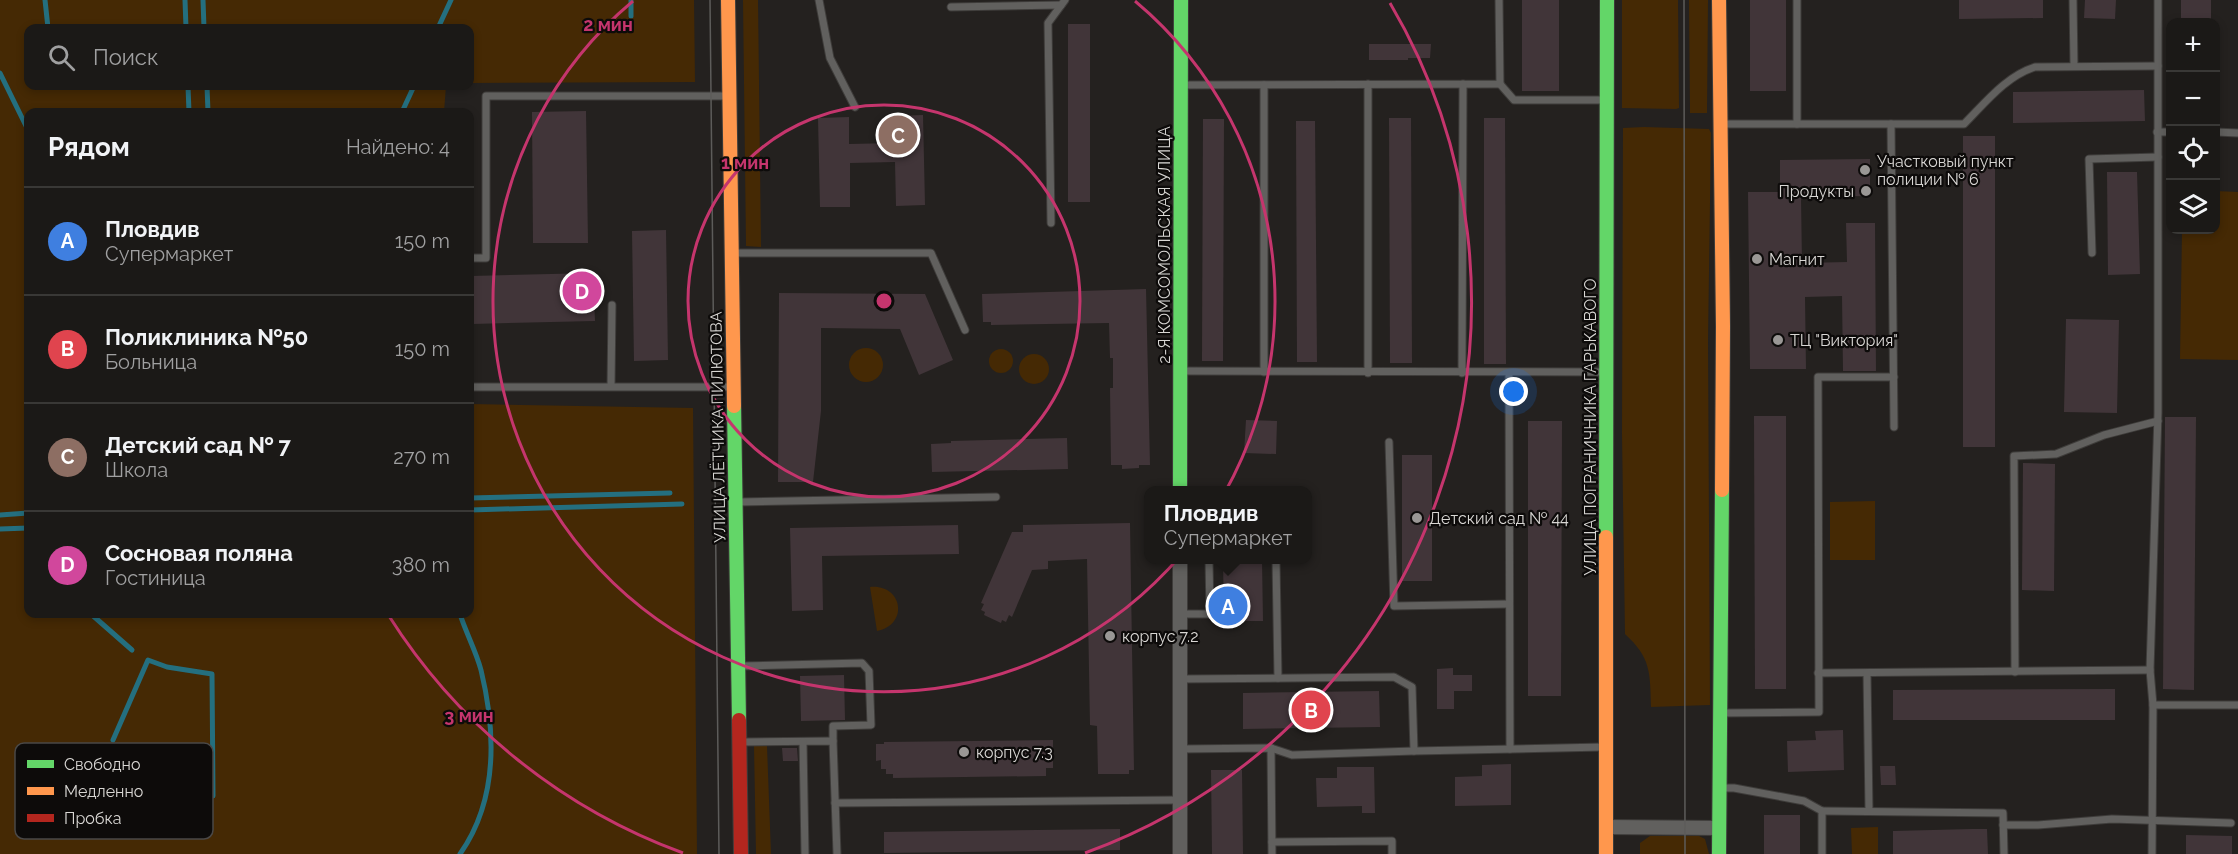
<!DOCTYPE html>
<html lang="ru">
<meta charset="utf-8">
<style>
:root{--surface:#1b1917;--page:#282624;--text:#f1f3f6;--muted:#a0a0a1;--line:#393836;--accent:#0b8043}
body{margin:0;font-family:Raleway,sans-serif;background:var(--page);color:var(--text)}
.controls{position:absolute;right:18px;top:18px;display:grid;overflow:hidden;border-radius:12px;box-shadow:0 3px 9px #0003}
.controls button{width:54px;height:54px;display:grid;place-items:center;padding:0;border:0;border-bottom:2px solid var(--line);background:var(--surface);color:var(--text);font:30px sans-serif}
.you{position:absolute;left:1514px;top:392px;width:21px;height:21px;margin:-15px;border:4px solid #fff;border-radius:50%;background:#1a73e8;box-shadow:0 0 0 9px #1a73e833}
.badge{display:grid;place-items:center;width:39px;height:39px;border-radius:50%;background:var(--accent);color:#fff;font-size:20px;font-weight:700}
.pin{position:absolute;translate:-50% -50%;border:3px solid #fff;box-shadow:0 2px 6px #0006}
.popup{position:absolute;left:1144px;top:486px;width:168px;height:78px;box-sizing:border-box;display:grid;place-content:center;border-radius:12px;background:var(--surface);filter:drop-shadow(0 2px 4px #0005);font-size:20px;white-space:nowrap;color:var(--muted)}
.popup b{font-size:22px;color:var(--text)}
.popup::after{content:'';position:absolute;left:50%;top:100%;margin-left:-12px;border:12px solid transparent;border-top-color:var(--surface)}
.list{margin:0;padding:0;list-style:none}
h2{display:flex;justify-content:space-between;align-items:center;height:78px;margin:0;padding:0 24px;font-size:26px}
h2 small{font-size:20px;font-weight:400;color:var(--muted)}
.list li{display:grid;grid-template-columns:39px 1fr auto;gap:18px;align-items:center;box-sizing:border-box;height:108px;padding:0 24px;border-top:2px solid var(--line)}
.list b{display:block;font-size:22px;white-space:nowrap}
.list p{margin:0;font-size:20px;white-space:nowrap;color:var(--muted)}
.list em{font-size:20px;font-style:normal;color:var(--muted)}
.icon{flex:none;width:33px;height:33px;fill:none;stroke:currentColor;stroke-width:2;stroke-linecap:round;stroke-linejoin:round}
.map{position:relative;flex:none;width:2238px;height:854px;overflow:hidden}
.search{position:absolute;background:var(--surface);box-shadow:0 3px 9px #0003;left:24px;top:24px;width:450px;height:66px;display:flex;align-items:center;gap:15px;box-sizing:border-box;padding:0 21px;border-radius:12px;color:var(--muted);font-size:22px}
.panel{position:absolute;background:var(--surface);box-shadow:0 3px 9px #0003;left:24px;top:108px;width:450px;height:510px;border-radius:12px}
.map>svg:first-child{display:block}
.green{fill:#452904}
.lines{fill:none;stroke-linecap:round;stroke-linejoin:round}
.stream{stroke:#246f7f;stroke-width:5}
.building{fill:#413539}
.lane-casing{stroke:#3e3c3a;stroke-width:9}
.street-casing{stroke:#3e3c3a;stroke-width:16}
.fast-casing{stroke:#3e3c3a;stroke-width:16}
.slow-casing{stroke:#3e3c3a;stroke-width:16}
.jam-casing{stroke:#3e3c3a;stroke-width:16}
.lane{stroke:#61605e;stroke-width:7}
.street{stroke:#61605e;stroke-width:14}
.fast{stroke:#63d668;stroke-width:14}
.slow{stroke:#ff974d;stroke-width:14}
.jam{stroke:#b3261e;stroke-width:14}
.tram{stroke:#5d5c5a;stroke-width:1.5}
.ring{fill:none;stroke:#c5356d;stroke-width:3}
.poi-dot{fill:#9a9795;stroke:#0d0b0a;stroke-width:2}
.labels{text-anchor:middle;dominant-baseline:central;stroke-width:4.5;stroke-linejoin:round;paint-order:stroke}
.poi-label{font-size:16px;fill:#d9d7d4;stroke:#0d0b0a;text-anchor:start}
.street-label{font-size:16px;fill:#d9d7d4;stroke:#0d0b0a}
.key{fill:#0d0b0a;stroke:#4a4847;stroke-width:1.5}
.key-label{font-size:16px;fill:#d9d7d4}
.centre{fill:#c5356d;stroke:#0d0b0a;stroke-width:3}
.ring-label{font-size:18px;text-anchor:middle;font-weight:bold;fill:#c5356d;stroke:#0d0b0a;stroke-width:4.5;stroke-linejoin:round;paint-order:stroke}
</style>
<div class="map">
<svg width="2238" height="854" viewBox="0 0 2238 854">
<rect width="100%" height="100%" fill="#24211f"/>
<g class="green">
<polygon points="0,0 694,0 695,82 470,83 470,28 28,28 28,86 446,86 444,112 28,112 28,614 470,614 470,404 693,408 697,854 0,854"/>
<polygon points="743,0 758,0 761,247 746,246"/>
<polygon points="1622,0 1678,0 1679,108 1676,109 1622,108"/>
<polygon points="1689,0 1708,0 1707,113 1690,113"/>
<path d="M1644,127L1709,129L1711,133L1708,341L1710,705L1651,707C1650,672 1651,658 1625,634L1622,434L1623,128Z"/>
<polygon points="2216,191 2238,192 2238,360 2180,359 2182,230 2216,230"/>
<circle cx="866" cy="365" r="17"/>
<circle cx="1001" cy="361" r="12"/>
<circle cx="1034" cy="369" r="15"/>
<polygon points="1875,501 1875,560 1830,560 1830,502"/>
<path d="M870,587C903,584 909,625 877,631Z"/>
<polygon points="754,746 767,746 771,854 756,854"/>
<polygon points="1878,827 1878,854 1852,854 1851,828"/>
<polygon points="1650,836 1699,836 1705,839 1709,854 1640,854 1640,843"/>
</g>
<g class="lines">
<g class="stream">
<polyline points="45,0 48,28"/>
<polyline points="185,0 186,28"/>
<polyline points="203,0 204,28"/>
<polyline points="631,0 631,16"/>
<polyline points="438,28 451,0"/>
<polyline points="0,73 28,130"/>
<polyline points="188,86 189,112"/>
<polyline points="207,86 208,112"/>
<polyline points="402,112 414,86"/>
<polyline points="470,498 670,493"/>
<polyline points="470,510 682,504"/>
<polyline points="0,515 28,513"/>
<polyline points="0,529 28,528"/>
<polyline points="91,614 132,650"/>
<polyline points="113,740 148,660 167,667 212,674 213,796"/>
<path d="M460,854C498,800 496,732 481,670C476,651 466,633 460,614"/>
</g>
</g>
<g class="building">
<rect x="1522" y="0" width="37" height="91"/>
<rect x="1750" y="0" width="36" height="91"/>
<polygon points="1959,0 2043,0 2043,18 1959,19"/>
<polygon points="2085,0 2116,0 2115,19 2084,18"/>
<rect x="2181" y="0" width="30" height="22"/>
<rect x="1068" y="24" width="22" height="178"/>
<polygon points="1369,44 1431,44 1430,58 1408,58 1408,60 1369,60"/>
<polygon points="2144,90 2145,121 2013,123 2013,92"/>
<polygon points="586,111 588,243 533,243 532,112"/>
<polygon points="923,115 925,205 896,206 895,162 850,163 850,207 820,207 818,118 849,117 849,144 895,143 895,116"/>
<polygon points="1389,118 1411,118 1412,363 1390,363"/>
<polygon points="1484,118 1505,118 1506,364 1484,364"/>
<polygon points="1203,119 1224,119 1223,361 1202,361"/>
<polygon points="1296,121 1315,121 1317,362 1297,362"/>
<rect x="1963" y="136" width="32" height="311"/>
<polygon points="1870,159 1870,196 1801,197 1802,263 1847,262 1846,223 1875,223 1876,371 1843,371 1842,296 1805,297 1806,369 1750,369 1748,192 1780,192 1780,160"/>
<polygon points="2107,172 2137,172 2140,274 2108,275"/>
<polygon points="666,230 668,360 634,361 632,231"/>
<polygon points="593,273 595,321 472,324 471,276"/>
<polygon points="1146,289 1150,465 1139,465 1139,468 1122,469 1122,465 1111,465 1110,388 1113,388 1113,358 1110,358 1109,323 991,325 991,322 983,322 982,294"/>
<polygon points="779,293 925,294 953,360 919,375 900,329 821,328 821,411 813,482 778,482"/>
<polygon points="2066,319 2119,320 2117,413 2064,412"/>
<polygon points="1754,416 1786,416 1786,689 1755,689"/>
<polygon points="2165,417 2196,417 2194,690 2163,689"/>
<polygon points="1246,420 1277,421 1276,454 1244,453"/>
<polygon points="1528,421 1562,421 1561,696 1528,696"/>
<polygon points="1067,438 1068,469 932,472 931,444 951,443 951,441"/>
<rect x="1402" y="455" width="30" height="126"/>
<polygon points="2023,463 2055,464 2054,591 2022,590"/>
<polygon points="1130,523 1134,770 1129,770 1129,774 1098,774 1097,726 1090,725 1087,559 1048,561 1048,569 1032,570 1012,617 1009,615 1006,622 1002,620 1001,623 984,615 985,612 981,610 984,604 981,603 1012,532 1023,532 1023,525"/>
<polygon points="958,525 959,554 822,556 823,610 792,611 790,528"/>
<polygon points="1223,560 1262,560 1263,621 1224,621"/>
<polygon points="1453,668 1453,675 1472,675 1472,691 1454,691 1454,709 1437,709 1437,669"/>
<polygon points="844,675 845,720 801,721 800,676"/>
<polygon points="2115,689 2115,720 1893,720 1893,690"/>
<polygon points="1379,691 1380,727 1243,729 1243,693"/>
<polygon points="1843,730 1844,770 1788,772 1787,741 1816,740 1815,731"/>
<polygon points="1053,740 1053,768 1046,768 1046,776 893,778 893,774 886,774 886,769 881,769 881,760 876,761 876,744 884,744 884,742"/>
<polygon points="782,748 797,748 798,761 783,761"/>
<polygon points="1511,764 1511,805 1455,806 1455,777 1482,776 1482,765"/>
<polygon points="1880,766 1895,766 1896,785 1881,785"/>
<polygon points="1337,767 1374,767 1375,813 1362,813 1362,806 1317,807 1316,778 1337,778"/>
<polygon points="1211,770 1242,770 1243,854 1212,854"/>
<rect x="1764" y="815" width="36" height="39"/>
<polygon points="1120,829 1120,850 884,853 884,832"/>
<polygon points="1972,829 1987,829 1988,854 1893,854 1893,831"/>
<polygon points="2186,835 2232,836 2232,854 2186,854"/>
</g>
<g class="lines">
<g class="lane-casing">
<g id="lane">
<polyline points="819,0 830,58 855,107"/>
<polyline points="2073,0 2074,66"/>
<polyline points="951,7 1061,5"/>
<polyline points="1368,84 1368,373"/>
<polyline points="1500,84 1514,100 1604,100"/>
<polyline points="1183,85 1500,84 1499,0"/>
<polyline points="1264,85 1264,372"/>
<path d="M1722,124H1964C1985,103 2006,76 2035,67L2158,66"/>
<polyline points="1797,124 1797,0"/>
<polyline points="1891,124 1894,427"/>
<polyline points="2157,132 2170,132"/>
<polyline points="2216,132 2238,133"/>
<polyline points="1051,223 1048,23 1065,0"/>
<polyline points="734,253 931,253 965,330"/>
<polyline points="2092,253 2089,159 2158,157"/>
<polyline points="470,258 486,258 486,96 727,96"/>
<polyline points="1183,371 1604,372"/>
<polyline points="1462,373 1463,84"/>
<polyline points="1509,373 1510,749"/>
<polyline points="611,386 612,305"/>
<polyline points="470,387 731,387"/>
<polyline points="1389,442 1394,606 1509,604"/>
<polyline points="738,502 996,497"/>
<polyline points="1276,560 1278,678"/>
<polyline points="1180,614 1210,614 1209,560"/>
<polyline points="741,666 862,663 869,671 871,725 833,726 833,741"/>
<polyline points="2015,672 2014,456 2056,454 2104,435 2158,421"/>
<polyline points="1818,673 2150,670"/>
<polyline points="1867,673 1869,811"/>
<polyline points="1180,679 1394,677 1412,687 1414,751 1604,747"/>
<polyline points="2153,705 2238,705"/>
<polyline points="1721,713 1819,712 1818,377 1894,377"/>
<polyline points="742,742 833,741 837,854"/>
<polyline points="803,742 805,854"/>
<polyline points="1271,748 1292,755 1414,751"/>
<polyline points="1180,749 1271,748 1272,854"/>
<polyline points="1721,788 1734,788 1804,801 1822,811 1822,854"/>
<polyline points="835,803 1179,800"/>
<polyline points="1822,811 2003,813 2004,854"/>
<polyline points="2003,825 2038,825 2112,819 2231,823"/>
<polyline points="1272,842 1392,841 1392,854"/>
<polyline points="2152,854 2153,705 2150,670 2158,413 2158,0"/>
</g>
</g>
<g class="street-casing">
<g id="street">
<polyline points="1606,827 1719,828"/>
<polyline points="1180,854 1180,560"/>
</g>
</g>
<g class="fast-casing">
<g id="fast">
<polyline points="734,406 739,720"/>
<polyline points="1180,490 1181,0"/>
<polyline points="1606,537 1607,0"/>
<polyline points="1719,854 1722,490"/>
</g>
</g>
<g class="slow-casing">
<g id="slow">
<polyline points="728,0 734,406"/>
<polyline points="1719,0 1723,326 1722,490"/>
<polyline points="1606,854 1606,537"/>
</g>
</g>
<g class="jam-casing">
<polyline id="jam" points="739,720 741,854"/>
</g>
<use href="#lane" class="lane"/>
<use href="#street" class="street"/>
<use href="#fast" class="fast"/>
<use href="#slow" class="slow"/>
<use href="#jam" class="jam"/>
<g class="tram">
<polyline points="710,0 719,854"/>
<polyline points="1684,0 1685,854"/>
</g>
</g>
<g class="ring">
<circle cx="884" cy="301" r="196"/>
<path d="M1135 1A391 391 0 1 1 633 1"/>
<path d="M683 853A587 587 0 0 1 389 616M1390 3A587 587 0 0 1 1085 853"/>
</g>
<g class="poi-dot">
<circle cx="1865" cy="170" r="6"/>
<circle cx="1866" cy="191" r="6"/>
<circle cx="1757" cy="259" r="6"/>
<circle cx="1778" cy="340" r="6"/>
<circle cx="1417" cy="518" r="6"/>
<circle cx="1110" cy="636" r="6"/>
<circle cx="964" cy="752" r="6"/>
</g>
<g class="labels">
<g class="poi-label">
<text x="1877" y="161">Участковый пункт<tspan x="1877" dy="18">полиции № 6</tspan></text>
<text x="1854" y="191" text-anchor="end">Продукты</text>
<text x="1769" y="259">Магнит</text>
<text x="1790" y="340">ТЦ "Виктория"</text>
<text x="1429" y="518">Детский сад № 44</text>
<text x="1122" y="636">корпус 7.2</text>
<text x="976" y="752">корпус 7.3</text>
</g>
<g class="street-label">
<text transform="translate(1164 245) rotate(-90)">2-Я КОМСОМОЛЬСКАЯ УЛИЦА</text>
<text transform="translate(718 427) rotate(-91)">УЛИЦА ЛЁТЧИКА ПИЛЮТОВА</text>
<text transform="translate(1590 427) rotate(-90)">УЛИЦА ПОГРАНИЧНИКА ГАРЬКАВОГО</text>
</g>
</g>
<rect x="15" y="743" width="198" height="96" rx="9" class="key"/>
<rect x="27" y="760" width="27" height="8" fill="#63d668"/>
<rect x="27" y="787" width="27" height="8" fill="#ff974d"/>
<rect x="27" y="814" width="27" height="8" fill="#b3261e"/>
<g class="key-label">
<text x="64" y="770">Свободно</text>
<text x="64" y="797">Медленно</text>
<text x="64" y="824">Пробка</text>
</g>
<circle cx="884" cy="301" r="9" class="centre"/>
<g class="ring-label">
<text x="608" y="31">2 мин</text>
<text x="745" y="169">1 мин</text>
<text x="469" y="722">3 мин</text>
</g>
</svg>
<div class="controls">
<button>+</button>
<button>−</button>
<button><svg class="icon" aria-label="locate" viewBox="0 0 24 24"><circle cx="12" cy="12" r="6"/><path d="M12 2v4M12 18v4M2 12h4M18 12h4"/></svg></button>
<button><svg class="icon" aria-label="layers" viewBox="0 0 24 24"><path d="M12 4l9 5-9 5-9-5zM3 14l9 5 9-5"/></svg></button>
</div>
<div class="you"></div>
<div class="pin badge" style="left:1228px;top:606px;background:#3f7fe0">A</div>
<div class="popup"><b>Пловдив</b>Супермаркет</div>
<div class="pin badge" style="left:1311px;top:710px;background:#e0444e">B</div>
<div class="pin badge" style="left:898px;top:135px;background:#8d6e63">C</div>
<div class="pin badge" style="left:582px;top:291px;background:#d1479c">D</div>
<div class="search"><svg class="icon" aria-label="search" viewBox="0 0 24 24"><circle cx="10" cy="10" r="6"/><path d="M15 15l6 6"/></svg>Поиск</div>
<section class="panel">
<h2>Рядом<small>Найдено: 4</small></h2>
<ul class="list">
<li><span class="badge" style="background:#3f7fe0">A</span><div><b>Пловдив</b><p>Супермаркет</p></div><em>150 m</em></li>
<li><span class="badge" style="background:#e0444e">B</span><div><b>Поликлиника №50</b><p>Больница</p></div><em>150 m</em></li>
<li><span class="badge" style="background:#8d6e63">C</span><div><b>Детский сад № 7</b><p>Школа</p></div><em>270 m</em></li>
<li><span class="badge" style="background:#d1479c">D</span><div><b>Сосновая поляна</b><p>Гостиница</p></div><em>380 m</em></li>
</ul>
</section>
</div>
